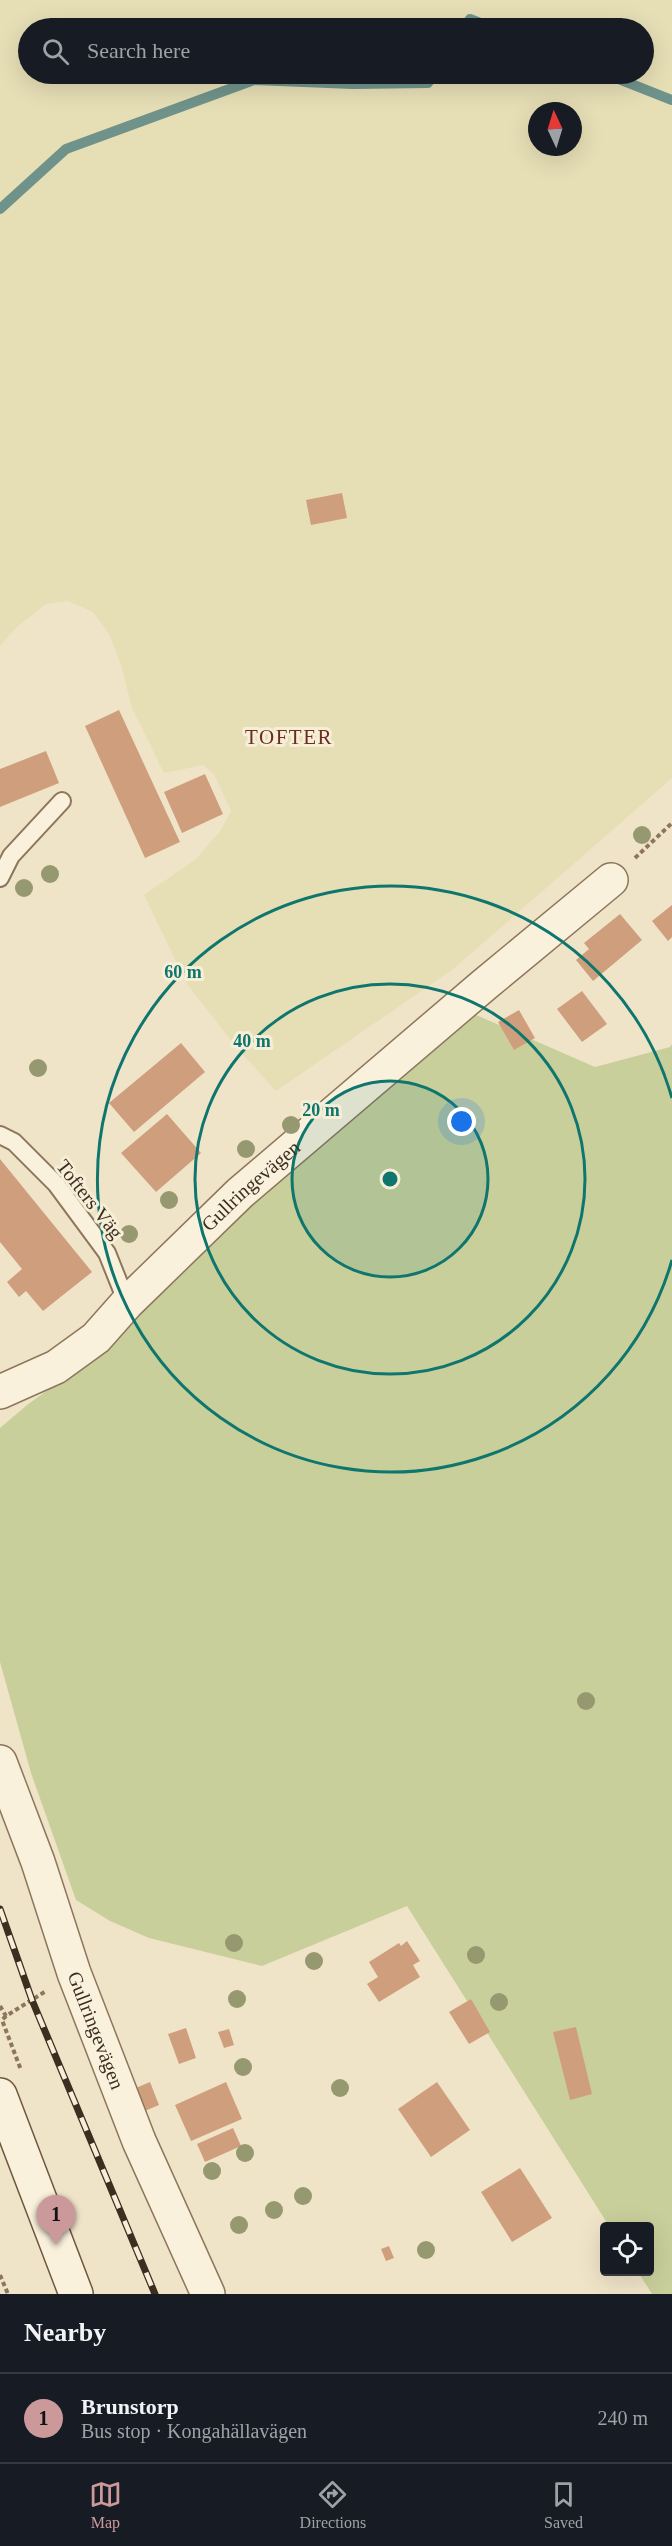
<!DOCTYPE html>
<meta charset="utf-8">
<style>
:root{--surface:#171b24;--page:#20242c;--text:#f1f3f6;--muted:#9ea1a6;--line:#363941;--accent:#cc999b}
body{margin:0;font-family:"Times New Roman",serif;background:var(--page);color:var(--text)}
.controls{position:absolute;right:18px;bottom:18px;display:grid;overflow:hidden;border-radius:6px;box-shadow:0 6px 24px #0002}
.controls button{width:54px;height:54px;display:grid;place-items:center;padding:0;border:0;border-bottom:2px solid var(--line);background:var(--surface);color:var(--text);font:30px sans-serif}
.compass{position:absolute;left:528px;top:102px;width:54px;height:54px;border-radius:50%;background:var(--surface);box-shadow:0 6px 24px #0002;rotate:356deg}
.you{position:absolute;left:462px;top:1122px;width:21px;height:21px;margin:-15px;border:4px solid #fff;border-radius:50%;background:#1a73e8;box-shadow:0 0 0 9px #1a73e833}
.badge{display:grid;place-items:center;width:39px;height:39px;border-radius:50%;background:var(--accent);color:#111;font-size:20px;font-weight:700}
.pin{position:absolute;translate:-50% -50px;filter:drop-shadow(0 2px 3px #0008)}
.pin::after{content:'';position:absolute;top:32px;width:21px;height:18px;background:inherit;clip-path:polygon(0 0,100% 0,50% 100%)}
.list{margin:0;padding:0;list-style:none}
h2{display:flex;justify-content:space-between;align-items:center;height:78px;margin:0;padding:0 24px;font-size:26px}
h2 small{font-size:20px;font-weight:400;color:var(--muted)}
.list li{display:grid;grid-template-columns:39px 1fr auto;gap:18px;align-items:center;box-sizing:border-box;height:90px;padding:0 24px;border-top:2px solid var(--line)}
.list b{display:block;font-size:22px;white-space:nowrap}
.list p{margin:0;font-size:20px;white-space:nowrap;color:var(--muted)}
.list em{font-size:20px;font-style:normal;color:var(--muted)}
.icon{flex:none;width:33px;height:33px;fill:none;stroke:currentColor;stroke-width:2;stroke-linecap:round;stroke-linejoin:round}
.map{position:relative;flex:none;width:672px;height:2294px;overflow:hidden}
.search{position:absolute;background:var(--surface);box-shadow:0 6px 24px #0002;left:18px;right:18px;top:18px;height:66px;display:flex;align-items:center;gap:15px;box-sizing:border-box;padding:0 21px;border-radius:33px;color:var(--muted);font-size:22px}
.sheet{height:168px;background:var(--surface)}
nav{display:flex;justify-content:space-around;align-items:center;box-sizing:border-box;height:84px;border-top:2px solid var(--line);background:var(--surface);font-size:16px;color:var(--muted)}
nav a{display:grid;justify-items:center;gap:3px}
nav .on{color:var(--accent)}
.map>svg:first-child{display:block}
.farmland{fill:#e6deb5;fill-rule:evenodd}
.green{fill:#c9cf9b}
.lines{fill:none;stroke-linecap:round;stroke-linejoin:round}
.stream{stroke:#6f938a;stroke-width:10}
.building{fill:#cf9f7d}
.lane-casing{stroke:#8d765c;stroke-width:20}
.street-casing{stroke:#8d765c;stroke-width:36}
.secondary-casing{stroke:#6f573f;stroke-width:36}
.path{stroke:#8d765c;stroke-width:4;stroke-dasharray:4.5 3;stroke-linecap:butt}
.lane{stroke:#faf1dc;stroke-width:16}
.street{stroke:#faf1dc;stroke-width:33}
.secondary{stroke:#faf1dc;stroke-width:33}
.rail-casing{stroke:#3d2e20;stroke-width:7}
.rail{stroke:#f7eed8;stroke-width:4.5;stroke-dasharray:14;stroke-linecap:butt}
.tree{fill:#96986f}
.ring{fill:none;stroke:#0f766e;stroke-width:3}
.labels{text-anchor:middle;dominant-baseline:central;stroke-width:6;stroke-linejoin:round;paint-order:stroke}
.street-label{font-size:20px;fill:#3d2e20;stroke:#f7eed8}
.neighbourhood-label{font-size:21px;letter-spacing:1.5px;fill:#6b2e1e;stroke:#f7eed8}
.centre{fill:#0f766e;stroke:#f7eed8;stroke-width:3}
.ring-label{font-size:18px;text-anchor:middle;font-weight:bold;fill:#0f766e;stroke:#f7eed8;stroke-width:6;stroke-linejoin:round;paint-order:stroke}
</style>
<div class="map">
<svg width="672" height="2294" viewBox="0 0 672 2294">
<rect width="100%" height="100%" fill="#f0e4c8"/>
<path class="farmland" d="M0,0H672V778L452,970L276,1091L236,1047L187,984L144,895L196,859L221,830L231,811L214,774L203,765L164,773L132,708L121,665L109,634L93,612L68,601L46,604L18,626L0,646ZM28,28H644V74H28ZM537,111H573V147H537Z"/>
<polygon class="green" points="474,1014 595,1067 670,1047 672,1044 672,2294 652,2294 638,2272 650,2272 650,2226 609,2226 407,1906 262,1966 149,1938 110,1921 76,1900 31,1773 0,1662 0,1428 27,1405 95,1356 246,1207"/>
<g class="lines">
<g class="stream">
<polyline points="464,28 470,19 493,28"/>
<polyline points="606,74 672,100"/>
<polyline points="0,209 66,149 254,80 353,84 428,83 434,74"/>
</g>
</g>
<g class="building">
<polygon points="342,493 347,518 311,525 306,500"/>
<polygon points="119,710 180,842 145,858 85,726"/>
<polygon points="46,751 59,783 0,807 0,769"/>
<polygon points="205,774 223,814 182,833 164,792"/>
<polygon points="672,905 672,937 668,941 652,921"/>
<polygon points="620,914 642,940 593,981 576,960 589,949 584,943"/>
<polygon points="582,991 607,1024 582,1042 557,1009"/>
<polygon points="519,1010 535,1038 514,1050 498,1022"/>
<polygon points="181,1043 205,1072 134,1132 109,1103"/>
<polygon points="167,1114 201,1153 156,1192 121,1153"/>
<polygon points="0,1159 92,1272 43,1311 26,1291 19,1297 7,1282 22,1269 0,1242"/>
<polygon points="407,1941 420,1961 413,1965 420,1977 379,2002 367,1984 378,1977 369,1962 399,1943 401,1946"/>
<polygon points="471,1999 490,2032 469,2044 449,2012"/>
<polygon points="576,2027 592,2094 570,2100 553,2032"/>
<polygon points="186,2028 196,2058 179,2064 168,2034"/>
<polygon points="229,2029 234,2045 224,2048 218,2032"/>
<polygon points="150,2082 159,2105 140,2113 131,2090"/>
<polygon points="226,2082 242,2119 191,2141 175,2105"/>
<polygon points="437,2082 470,2130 431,2157 398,2109"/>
<polygon points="233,2128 241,2146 205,2162 197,2144"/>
<polygon points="520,2168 552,2218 512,2242 481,2192"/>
<polygon points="389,2246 394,2258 386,2261 381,2249"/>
</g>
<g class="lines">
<g class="lane-casing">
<g id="lane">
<polyline points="0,878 11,856 62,801"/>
<polyline points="0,1135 14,1142 56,1184 107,1253 127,1303"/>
</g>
</g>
<g class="street-casing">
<g id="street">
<path id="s1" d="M0,1392L56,1367L96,1338L127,1303L240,1193L484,985L611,880"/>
<path id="s2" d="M0,1762L38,1862L74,1973L139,2141L208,2294"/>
</g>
</g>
<g class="secondary-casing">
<polyline id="secondary" points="0,2095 76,2294"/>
</g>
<g class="path">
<polyline points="635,858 672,823"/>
<polyline points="0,2006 6,2016 46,1991"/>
<polyline points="6,2016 2,2020 21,2070"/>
<polyline points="0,2275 8,2294"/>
</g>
<use href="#lane" class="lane"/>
<use href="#street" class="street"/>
<use href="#secondary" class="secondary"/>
<g class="rail-casing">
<polyline id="rail" points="0,1909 32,2000 155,2294"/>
</g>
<use href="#rail" class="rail"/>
</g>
<g class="tree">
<circle cx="642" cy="835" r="9"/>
<circle cx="50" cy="874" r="9"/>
<circle cx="24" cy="888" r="9"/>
<circle cx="38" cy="1068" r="9"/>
<circle cx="291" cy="1125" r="9"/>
<circle cx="246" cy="1149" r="9"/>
<circle cx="169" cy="1200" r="9"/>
<circle cx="129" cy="1234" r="9"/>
<circle cx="586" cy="1701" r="9"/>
<circle cx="234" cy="1943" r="9"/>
<circle cx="476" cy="1955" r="9"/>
<circle cx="314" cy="1961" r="9"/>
<circle cx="237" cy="1999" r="9"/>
<circle cx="499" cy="2002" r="9"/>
<circle cx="243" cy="2067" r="9"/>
<circle cx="340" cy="2088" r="9"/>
<circle cx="245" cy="2153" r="9"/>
<circle cx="212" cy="2171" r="9"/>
<circle cx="303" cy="2196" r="9"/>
<circle cx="274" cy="2210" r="9"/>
<circle cx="239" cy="2225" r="9"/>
<circle cx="426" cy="2250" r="9"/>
</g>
<circle cx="390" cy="1179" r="98" fill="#0f766e" fill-opacity=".12"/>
<g class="ring">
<circle cx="390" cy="1179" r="98"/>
<circle cx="390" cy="1179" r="195"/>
<path d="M672 1260A293 293 0 1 1 672 1098"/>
</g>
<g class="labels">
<g class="street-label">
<text stroke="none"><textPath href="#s1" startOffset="328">Gullringevägen</textPath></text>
<text transform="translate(90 1199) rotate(52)">Tofters Väg</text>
<text stroke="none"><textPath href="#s2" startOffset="285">Gullringevägen</textPath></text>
</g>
<g class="neighbourhood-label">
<text x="289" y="737">TOFTER</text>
</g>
</g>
<circle cx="390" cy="1179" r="9" class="centre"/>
<g class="ring-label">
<text x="183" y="978">60 m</text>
<text x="252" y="1047">40 m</text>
<text x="321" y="1116">20 m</text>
</g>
</svg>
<div class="controls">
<button><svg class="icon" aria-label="locate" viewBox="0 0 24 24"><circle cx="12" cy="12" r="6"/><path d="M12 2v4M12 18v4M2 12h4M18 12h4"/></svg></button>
</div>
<svg class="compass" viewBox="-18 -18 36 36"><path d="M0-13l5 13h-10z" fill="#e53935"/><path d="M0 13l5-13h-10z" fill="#9ea1a6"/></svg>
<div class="you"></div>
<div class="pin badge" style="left:56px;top:2245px">1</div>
<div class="search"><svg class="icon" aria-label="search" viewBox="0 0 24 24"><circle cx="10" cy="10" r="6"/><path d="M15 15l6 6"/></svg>Search here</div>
</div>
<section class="sheet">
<h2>Nearby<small></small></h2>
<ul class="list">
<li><span class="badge">1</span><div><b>Brunstorp</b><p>Bus stop · Kongahällavägen</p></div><em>240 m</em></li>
</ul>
</section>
<nav>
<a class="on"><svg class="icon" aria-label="map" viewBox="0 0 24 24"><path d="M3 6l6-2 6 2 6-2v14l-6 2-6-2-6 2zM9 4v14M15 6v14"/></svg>Map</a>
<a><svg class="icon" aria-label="directions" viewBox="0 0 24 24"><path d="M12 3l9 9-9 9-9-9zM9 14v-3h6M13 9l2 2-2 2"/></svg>Directions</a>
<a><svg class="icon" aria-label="saved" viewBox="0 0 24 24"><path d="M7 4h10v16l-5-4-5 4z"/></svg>Saved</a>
</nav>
